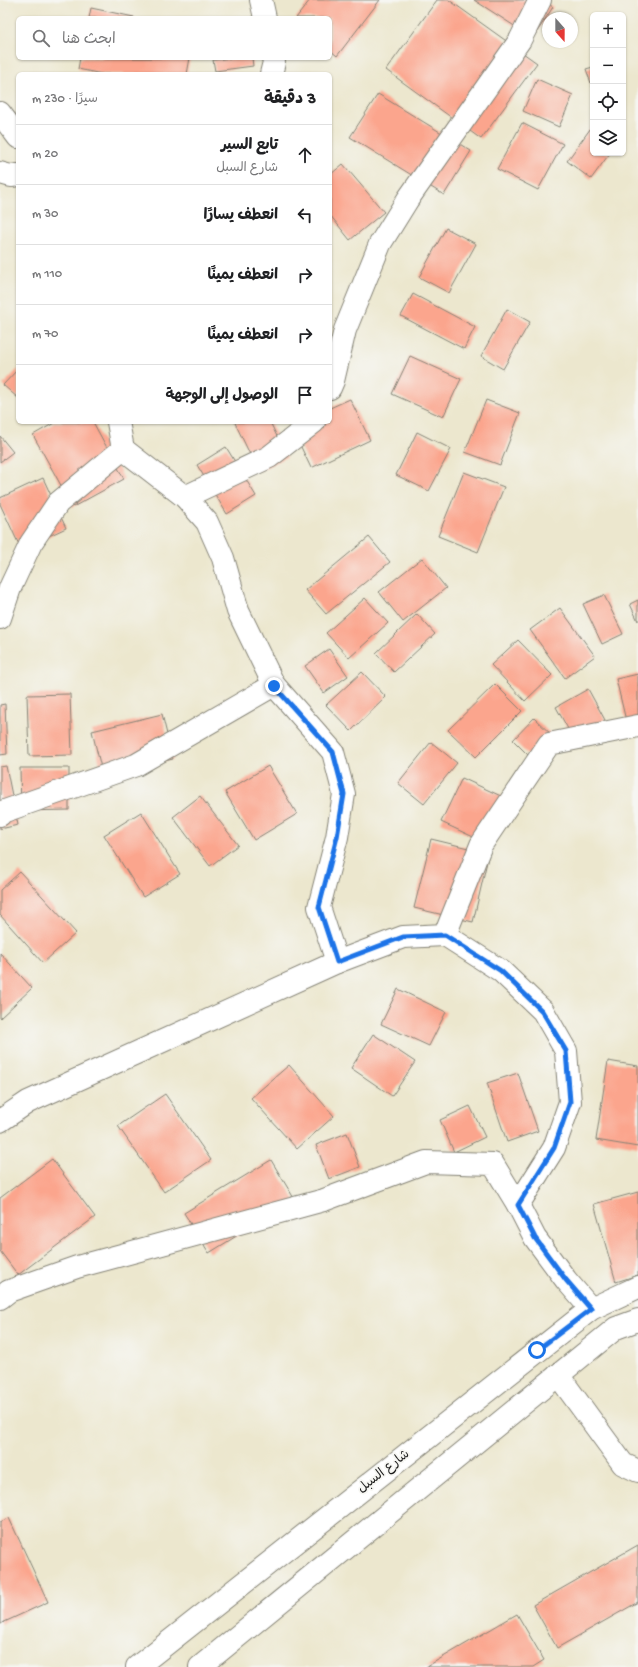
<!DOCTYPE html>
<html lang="ar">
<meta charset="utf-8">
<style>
:root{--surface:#fff;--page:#f2f2f2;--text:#202124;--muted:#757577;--line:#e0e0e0}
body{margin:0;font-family:"Gochi Hand","Playpen Sans Arabic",sans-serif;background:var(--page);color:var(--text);direction:rtl}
.controls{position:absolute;right:12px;top:12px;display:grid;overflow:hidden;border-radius:6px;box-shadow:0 1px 3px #0004}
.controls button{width:36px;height:36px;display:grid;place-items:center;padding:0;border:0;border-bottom:1px solid var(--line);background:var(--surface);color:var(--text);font:20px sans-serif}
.compass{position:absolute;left:542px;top:12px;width:36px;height:36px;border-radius:50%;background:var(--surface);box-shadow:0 1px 3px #0004;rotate:159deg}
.stop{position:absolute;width:12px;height:12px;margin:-9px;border:3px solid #1a73e8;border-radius:50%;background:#fff}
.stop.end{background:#1a73e8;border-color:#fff;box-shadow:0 1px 4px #0008}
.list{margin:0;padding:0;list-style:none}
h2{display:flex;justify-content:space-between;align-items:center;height:52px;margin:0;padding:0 16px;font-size:17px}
h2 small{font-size:13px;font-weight:400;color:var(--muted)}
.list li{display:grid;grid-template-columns:26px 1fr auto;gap:12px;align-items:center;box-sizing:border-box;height:60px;padding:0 16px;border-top:1px solid var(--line)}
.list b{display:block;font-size:15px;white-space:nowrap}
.list p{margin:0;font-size:13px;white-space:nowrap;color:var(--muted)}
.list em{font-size:13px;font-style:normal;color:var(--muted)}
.icon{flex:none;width:22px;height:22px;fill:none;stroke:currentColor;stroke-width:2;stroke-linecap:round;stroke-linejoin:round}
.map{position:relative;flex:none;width:638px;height:1667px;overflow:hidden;direction:ltr}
.search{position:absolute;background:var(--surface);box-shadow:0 1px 3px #0004;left:16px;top:16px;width:316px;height:44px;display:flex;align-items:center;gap:10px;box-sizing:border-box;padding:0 14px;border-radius:6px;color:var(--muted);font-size:15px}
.panel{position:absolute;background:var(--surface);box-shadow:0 1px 3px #0004;left:16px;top:72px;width:316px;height:352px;border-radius:6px;direction:rtl}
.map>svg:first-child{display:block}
.building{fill:#fba58d}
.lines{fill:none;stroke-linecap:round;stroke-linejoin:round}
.street-casing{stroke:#848275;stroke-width:24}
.primary-casing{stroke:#848275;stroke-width:24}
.street{stroke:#fff;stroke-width:22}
.primary{stroke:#fff;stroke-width:22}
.route{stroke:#1a73e8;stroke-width:5}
.labels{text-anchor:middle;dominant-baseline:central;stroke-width:3.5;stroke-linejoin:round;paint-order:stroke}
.street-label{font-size:13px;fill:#1c1c1c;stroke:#f6f6f2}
</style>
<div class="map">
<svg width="638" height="1667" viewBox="0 0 638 1667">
<rect width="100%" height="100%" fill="#f6f6f2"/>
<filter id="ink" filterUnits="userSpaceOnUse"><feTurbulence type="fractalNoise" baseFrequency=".025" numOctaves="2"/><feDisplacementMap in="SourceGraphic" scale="8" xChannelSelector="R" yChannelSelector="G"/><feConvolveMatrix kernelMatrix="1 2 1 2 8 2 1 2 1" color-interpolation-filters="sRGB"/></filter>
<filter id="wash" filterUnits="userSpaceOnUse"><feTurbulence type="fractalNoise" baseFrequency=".012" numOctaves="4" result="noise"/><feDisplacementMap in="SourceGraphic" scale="16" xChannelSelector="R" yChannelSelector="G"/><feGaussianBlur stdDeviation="0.9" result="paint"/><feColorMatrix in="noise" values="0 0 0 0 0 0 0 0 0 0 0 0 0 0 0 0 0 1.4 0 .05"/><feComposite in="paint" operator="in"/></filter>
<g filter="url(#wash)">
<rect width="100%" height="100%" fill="#ece7ce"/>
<g id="blocks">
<g class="building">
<polygon points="310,0 380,0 337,56 330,50 330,18 296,18"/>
<polygon points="437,0 449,0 537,63 481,139 386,70"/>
<polygon points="474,0 542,0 553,7 533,38"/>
<polygon points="91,8 134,17 134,18 89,18"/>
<polygon points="80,58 190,58 187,74 102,74 78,69"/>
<polygon points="231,58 252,58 253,66 215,71 213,60"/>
<polygon points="593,67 593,89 586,69"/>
<polygon points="537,79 573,95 559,127 523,111"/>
<polygon points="378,94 471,151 444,195 350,137"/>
<polygon points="522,123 563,144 538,190 497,169"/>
<polygon points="593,125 593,153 610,153 591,179 567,161"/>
<polygon points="343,164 384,212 350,240 330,215 330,175"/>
<polygon points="446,228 476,244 449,293 419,277"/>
<polygon points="413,294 475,327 464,349 401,316"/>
<polygon points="507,309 530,322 503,369 481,356"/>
<polygon points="410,356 461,379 443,417 392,394"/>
<polygon points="18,369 18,398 3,385"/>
<polygon points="350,399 370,440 311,468 291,426 300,422 330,422 330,408"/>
<polygon points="486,400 520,413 500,465 465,452"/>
<polygon points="56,422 93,422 124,479 73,507 33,435"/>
<polygon points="236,422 270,422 287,457 258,471 235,423"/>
<polygon points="417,432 451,449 429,491 396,475"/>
<polygon points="0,436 13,452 0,462"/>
<polygon points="226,447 256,496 227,514 197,465"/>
<polygon points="464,472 504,487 478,552 438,536"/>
<polygon points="43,478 66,528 21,549 0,504 0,498"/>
<polygon points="369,537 390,562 326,614 305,590"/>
<polygon points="422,558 446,588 403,622 379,592"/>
<polygon points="604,595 623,634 602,644 583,604"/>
<polygon points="365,598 388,623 349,658 326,633"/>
<polygon points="638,600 638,621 630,604"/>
<polygon points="560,608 595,656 565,678 530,630"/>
<polygon points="417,614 435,634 394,672 376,653"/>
<polygon points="518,640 552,675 525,701 491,665"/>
<polygon points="329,649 348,676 324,693 305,666"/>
<polygon points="362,672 386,697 351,731 326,705"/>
<polygon points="638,674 638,727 628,729 616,679"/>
<polygon points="495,684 522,711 476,757 448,730"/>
<polygon points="588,689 605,720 573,738 556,707"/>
<polygon points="70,694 72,755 29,756 27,695"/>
<polygon points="5,704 7,754 0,755 0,705"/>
<polygon points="162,714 173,759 103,776 92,731"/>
<polygon points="534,718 554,737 532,759 513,740"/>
<polygon points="431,742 457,763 424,804 398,783"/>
<polygon points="6,766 18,825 0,829 0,767"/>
<polygon points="268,766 297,814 254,840 225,792"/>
<polygon points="20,768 69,768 69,810 21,811"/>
<polygon points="462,778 503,797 482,841 441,822"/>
<polygon points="200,796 238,845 210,866 173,817"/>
<polygon points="141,812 180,874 143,897 104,835"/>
<polygon points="431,839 489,853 473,922 414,908"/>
<polygon points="20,872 76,933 43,963 0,915 0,890"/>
<polygon points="0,953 32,988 0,1018"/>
<polygon points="398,989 446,1012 429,1046 381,1024"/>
<polygon points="373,1034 415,1062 392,1096 351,1068"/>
<polygon points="608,1061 638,1066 638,1147 596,1140"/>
<polygon points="289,1065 334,1116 297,1149 251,1098"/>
<polygon points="518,1073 538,1131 507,1142 487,1083"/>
<polygon points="165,1094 211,1160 164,1192 118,1126"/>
<polygon points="470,1106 485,1137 454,1152 440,1120"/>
<polygon points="347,1133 360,1167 329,1179 316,1145"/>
<polygon points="52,1159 95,1217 18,1275 0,1251 0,1198"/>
<polygon points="271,1160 295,1200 209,1253 184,1213"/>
<polygon points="638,1192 638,1275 616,1282 594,1204"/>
<polygon points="9,1518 48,1602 0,1624 0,1522"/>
<polygon points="638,1545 638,1602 557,1648 533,1605"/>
<polygon points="517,1614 544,1660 533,1667 426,1667"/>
</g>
</g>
</g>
<g filter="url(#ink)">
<use href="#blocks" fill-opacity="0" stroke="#848275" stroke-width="1"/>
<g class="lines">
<g class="street-casing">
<g id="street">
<polyline points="261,0 265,18"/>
<polyline points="271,74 274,62 273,58"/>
<polyline points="0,113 18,137"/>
<polyline points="0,173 11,176 18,175"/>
<polyline points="330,388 333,381 345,330 380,244 408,199 520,40 540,0"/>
<polyline points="118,422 123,449"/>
<polyline points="185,497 269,457 314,422"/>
<polyline points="0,618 10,588 31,543 58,503 123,449 185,497 207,522 223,558 238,611 274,685 333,752 344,794 337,837 319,907 337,962"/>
<polyline points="0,815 2,812 136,765 274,685"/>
<polyline points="445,935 481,845 549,744 638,726"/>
<polyline points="0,1121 28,1102 337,962 403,937 445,935 501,971 543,1011 566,1051 570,1102 554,1148 518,1205"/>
<polyline points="0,1298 9,1291 77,1267 324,1200 426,1162 493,1164 518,1205 535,1238 566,1280 591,1309"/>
<polyline points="558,1375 623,1464 638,1471"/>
</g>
</g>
<g class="primary-casing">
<g id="primary">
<polyline points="137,1667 591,1309 638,1287"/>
<polyline points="200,1667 616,1328 638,1320"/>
</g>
</g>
<use href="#street" class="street"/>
<use href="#primary" class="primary"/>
</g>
</g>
<g class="lines" filter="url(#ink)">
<polyline class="route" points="274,686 333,752 344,794 337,837 319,907 337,962 403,937 445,935 501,971 542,1011 566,1051 570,1102 554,1148 518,1205 535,1238 566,1280 591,1309 537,1350"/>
</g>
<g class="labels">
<g class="street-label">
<text transform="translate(384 1472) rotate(-38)">شارع السبل</text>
</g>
</g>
</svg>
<div class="controls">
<button>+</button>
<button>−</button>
<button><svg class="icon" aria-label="locate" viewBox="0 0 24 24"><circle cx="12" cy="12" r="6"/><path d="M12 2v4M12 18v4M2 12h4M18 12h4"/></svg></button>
<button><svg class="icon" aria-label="layers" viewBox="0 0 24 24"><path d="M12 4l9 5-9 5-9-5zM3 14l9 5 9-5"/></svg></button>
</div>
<svg class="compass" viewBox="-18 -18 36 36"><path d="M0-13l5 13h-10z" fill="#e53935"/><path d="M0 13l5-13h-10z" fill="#757577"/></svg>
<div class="stop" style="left:537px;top:1350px"></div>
<div class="stop end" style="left:274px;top:686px"></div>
<div class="search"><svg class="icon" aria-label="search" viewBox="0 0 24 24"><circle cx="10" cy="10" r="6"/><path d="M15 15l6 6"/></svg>ابحث هنا</div>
<section class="panel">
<h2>3 دقيقة<small>سيرًا · 230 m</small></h2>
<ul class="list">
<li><svg class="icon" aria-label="ahead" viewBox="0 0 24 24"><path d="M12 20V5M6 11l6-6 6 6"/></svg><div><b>تابع السير</b><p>شارع السبل</p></div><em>20 m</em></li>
<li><svg class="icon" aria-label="left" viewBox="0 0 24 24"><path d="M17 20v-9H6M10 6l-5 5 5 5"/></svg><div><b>انعطف يسارًا</b></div><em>30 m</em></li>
<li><svg class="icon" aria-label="right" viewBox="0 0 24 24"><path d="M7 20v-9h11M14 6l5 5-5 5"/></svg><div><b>انعطف يمينًا</b></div><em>110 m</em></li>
<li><svg class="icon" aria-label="right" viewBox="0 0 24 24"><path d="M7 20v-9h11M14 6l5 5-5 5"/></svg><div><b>انعطف يمينًا</b></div><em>70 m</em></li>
<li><svg class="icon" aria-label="arrive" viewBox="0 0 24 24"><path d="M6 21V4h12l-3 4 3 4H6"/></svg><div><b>الوصول إلى الوجهة</b></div></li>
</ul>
</section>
</div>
